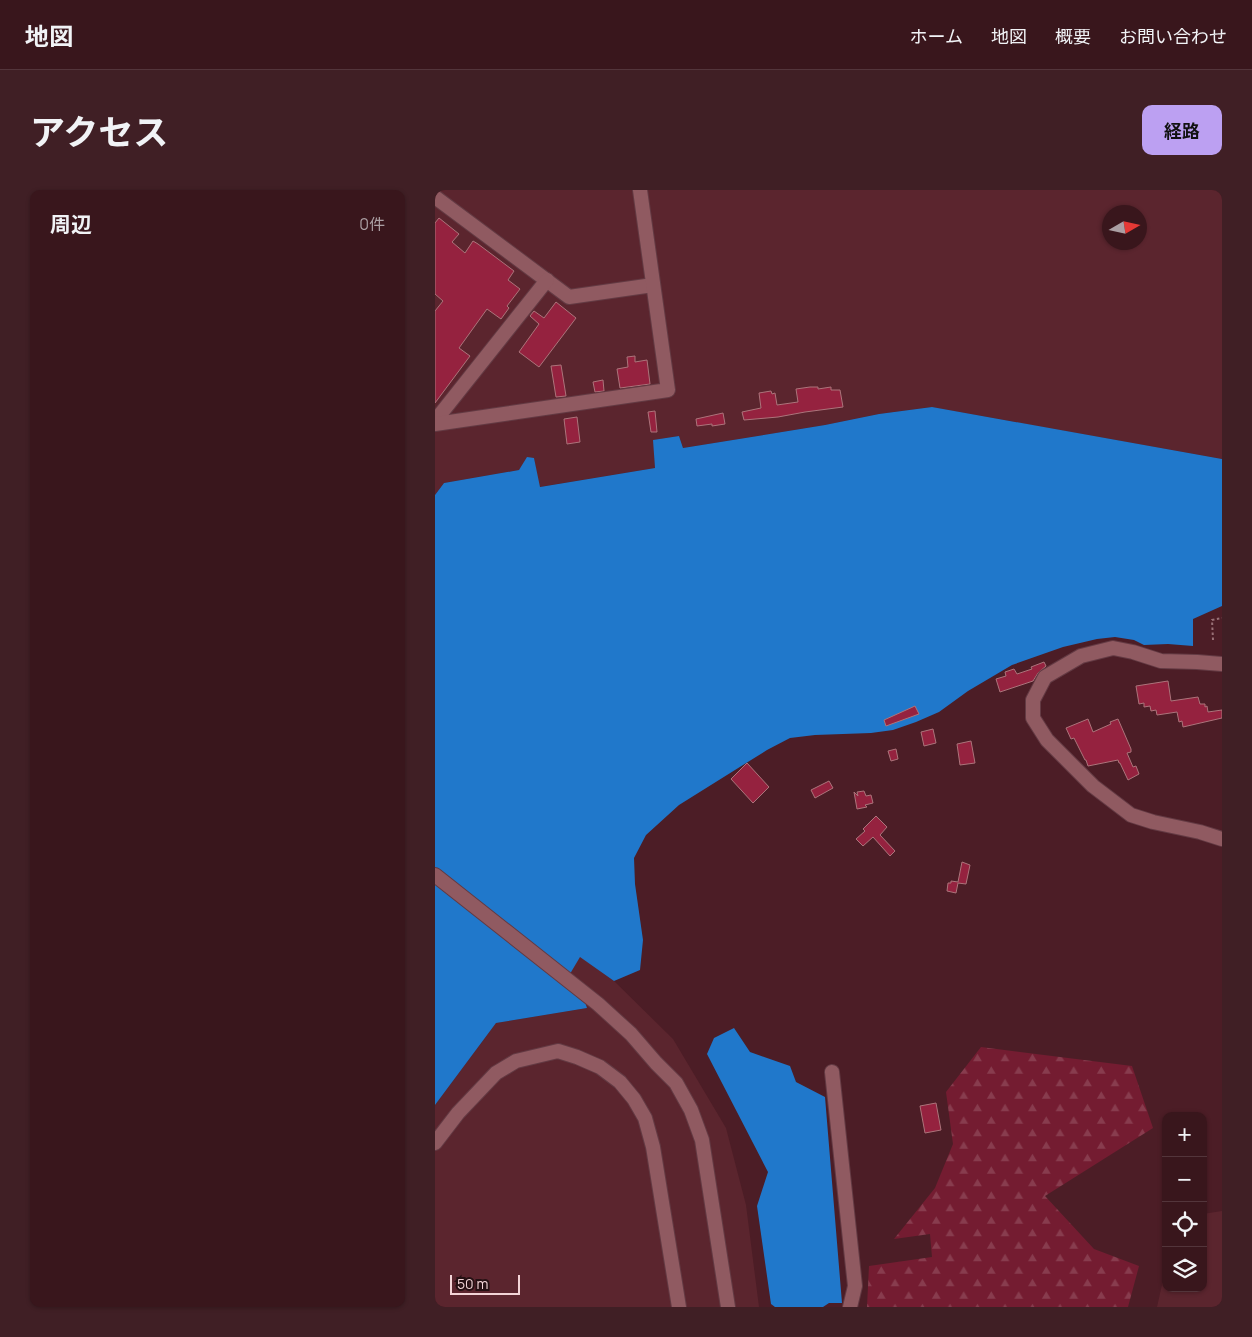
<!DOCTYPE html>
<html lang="ja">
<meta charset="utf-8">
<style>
:root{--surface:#39161c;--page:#401f25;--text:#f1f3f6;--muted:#ab9fa3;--line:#53353b;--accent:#bca0f2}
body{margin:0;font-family:Manrope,"Noto Sans JP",sans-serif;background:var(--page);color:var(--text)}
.controls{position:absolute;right:15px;bottom:15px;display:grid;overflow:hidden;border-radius:10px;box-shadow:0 1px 4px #0004}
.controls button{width:45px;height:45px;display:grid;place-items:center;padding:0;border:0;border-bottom:1px solid var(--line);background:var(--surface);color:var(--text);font:25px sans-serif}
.compass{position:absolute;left:667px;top:15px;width:45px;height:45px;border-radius:50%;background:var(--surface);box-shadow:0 1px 4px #0004;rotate:81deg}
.scale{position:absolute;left:15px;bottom:12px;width:70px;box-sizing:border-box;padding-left:5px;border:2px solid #f3d4d7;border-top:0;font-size:14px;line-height:18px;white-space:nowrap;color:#f3d4d7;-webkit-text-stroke:4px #251013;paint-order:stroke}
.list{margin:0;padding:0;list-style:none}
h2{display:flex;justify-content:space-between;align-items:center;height:65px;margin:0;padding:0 20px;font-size:21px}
h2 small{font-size:16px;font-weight:400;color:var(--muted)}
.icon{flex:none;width:28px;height:28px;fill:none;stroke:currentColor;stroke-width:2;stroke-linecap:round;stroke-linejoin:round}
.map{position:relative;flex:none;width:787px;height:1117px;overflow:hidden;border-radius:10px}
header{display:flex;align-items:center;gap:30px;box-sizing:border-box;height:70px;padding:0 25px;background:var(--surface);border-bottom:1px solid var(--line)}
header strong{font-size:24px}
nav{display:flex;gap:28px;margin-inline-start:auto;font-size:18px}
.intro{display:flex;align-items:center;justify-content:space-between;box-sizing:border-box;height:120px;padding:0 30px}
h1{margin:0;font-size:35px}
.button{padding:12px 22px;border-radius:10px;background:var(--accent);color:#111;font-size:18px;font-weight:700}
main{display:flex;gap:30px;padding:0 30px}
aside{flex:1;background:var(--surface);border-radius:10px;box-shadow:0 1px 4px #0004}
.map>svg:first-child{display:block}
.built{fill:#5b252e;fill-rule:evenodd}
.forest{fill:url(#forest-firs)}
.water{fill:#2078cb}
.building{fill:#95223f;stroke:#ac747b}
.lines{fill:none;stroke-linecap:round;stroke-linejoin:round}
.minor-casing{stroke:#633a43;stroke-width:16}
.path{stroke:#997177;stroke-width:2;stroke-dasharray:2.5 2.5;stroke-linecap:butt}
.minor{stroke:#905a61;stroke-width:14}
</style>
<header>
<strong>地図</strong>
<nav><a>ホーム</a><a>地図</a><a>概要</a><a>お問い合わせ</a></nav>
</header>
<div class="intro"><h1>アクセス</h1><a class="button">経路</a></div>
<main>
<aside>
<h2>周辺<small>0件</small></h2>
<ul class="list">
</ul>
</aside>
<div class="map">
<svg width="787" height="1117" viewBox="0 0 787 1117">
<defs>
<pattern id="forest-firs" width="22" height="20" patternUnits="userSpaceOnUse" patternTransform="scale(1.25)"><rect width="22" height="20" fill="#741c31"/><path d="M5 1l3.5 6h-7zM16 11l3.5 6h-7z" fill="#883c4e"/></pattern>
</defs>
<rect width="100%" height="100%" fill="#4c1d26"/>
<g class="built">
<path d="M0,0H787V269L496,217L444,224L390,235L248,258L244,246L219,250L220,278L104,297L99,268L84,280L9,293L0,305ZM674,22H704V52H674Z"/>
<polygon points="145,766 179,791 238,849 291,938 311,1015 324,1117 0,1117 0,915 61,833 152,818 129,794"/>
<polygon points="787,1021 787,1117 722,1117 731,1077 731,1098 768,1098 768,1024"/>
</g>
<polygon class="forest" points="546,857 697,876 718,938 610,1006 659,1059 704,1076 693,1117 432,1117 434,1076 497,1067 495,1044 459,1049 500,998 518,954 511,902"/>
<g class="water">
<polygon points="497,217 787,269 787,416 758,429 758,456 733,454 709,455 699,450 680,447 662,449 628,457 577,475 533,501 504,522 481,532 458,540 436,543 380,545 355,548 332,560 244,615 211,645 199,668 200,694 208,750 205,780 179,791 145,767 129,794 148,806 152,818 61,833 0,915 0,305 9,293 84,280 92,267 99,268 105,297 220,278 218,250 244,246 248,258 390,235 444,224"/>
<polygon points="299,838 315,862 355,876 361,892 390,907 407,1113 394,1113 388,1117 340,1117 336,1114 322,1016 333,982 272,864 279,848"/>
</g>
<g class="building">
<polygon points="4,28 24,44 17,52 30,63 38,51 43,54 79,81 73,90 85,99 72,116 74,118 66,129 52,119 24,158 35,166 0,213 0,121 8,111 0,104 0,33"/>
<polygon points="121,112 141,128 104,177 84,162 104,134 95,126 99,121 109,128"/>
<polygon points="200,166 200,172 212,170 215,194 185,198 182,179 193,177 192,167"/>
<polygon points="126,175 131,206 121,207 116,176"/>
<polygon points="168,190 169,201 160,202 158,192"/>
<polygon points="375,197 383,197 383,199 396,197 396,200 405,200 408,217 370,222 343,227 309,230 307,222 326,218 324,203 336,201 337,204 340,203 342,215 363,212 361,199"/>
<polygon points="220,221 222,242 216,242 213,222"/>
<polygon points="288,223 290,234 277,236 277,234 262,236 261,229"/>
<polygon points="142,227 145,252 132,254 129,229"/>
<polygon points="609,472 611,476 603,483 598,491 565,502 561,489 571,486 570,482 579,479 582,484 597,479 596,477"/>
<polygon points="733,491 736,511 763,507 765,514 770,514 770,517 772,516 773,522 787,520 787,528 748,537 747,531 744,532 742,522 722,525 721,520 716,521 715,516 709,517 709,513 704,514 701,496"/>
<polygon points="480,516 484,524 451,536 449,530"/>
<polygon points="653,529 658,542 676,534 675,532 683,529 696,559 696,562 692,563 698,577 701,576 704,584 693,590 685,573 684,573 683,570 653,576 651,570 650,570 639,548 636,549 631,538"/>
<polygon points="498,539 501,553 489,556 486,542"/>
<polygon points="536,551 540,573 525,575 522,554"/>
<polygon points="461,559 463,569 456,571 453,561"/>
<polygon points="312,573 334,597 318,613 296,589"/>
<polygon points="394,591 398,598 380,608 376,600"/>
<polygon points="429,601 431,606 436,605 438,613 430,615 432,617 422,619 419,602 423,606 422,602"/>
<polygon points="441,626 452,637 445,645 460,661 455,666 438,647 428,656 421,649 430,641 428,639"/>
<polygon points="527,672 535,675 531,694 523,693 521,703 512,701 513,693 516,693 516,691 523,692"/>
<polygon points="501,913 506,940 490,943 485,916"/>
</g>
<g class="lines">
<g class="minor-casing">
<g id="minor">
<polyline points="0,7 134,107 218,95"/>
<polyline points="0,231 112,90"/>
<polyline points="0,234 233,200 205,0"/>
<polyline points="787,474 762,472 726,471 698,462 678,458 646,466 610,487 598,510 598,528 612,550 658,596 696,625 718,632 765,642 787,649"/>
<polyline points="0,685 163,814 196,844 221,873 241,893 256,920 267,950 293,1117"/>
<polyline points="397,882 420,1096 415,1117"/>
<polyline points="0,953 23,923 61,883 81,871 123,861 142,867 165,877 185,892 199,909 210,928 218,957 244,1117"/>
</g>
</g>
<polyline class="path" points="778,450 777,430 787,428"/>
<use href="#minor" class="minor"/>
</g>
</svg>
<div class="controls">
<button>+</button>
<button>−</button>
<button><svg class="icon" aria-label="locate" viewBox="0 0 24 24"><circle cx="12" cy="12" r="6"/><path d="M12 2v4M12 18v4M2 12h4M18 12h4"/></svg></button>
<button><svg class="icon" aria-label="layers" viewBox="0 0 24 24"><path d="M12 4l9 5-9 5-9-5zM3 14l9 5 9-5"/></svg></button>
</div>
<svg class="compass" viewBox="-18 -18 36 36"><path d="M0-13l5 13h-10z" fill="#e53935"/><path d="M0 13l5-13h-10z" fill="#ab9fa3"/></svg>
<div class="scale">50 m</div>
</div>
</main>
